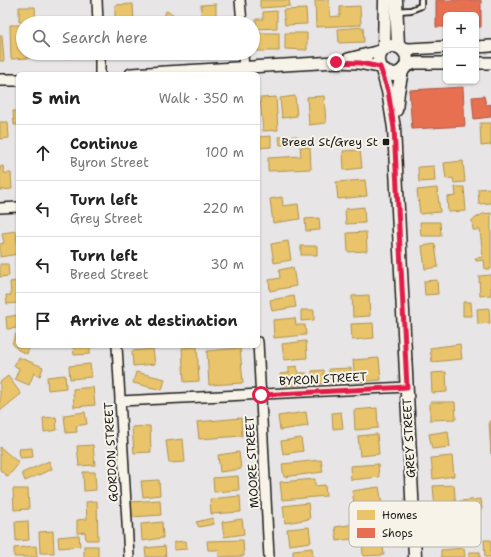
<!DOCTYPE html>
<meta charset="utf-8">
<style>
:root{--surface:#fff;--page:#f6f6f6;--text:#222;--muted:#767676;--line:#e0e0e0}
body{margin:0;font-family:"Shantell Sans",sans-serif;background:var(--page);color:var(--text)}
.controls{position:absolute;right:12px;top:12px;display:grid;overflow:hidden;border-radius:6px;box-shadow:0 1px 3px #0004}
.controls button{width:36px;height:36px;display:grid;place-items:center;padding:0;border:0;border-bottom:1px solid var(--line);background:var(--surface);color:var(--text);font:20px sans-serif}
.stop{position:absolute;width:12px;height:12px;margin:-9px;border:3px solid #e11d48;border-radius:50%;background:#fff}
.stop.end{background:#e11d48;border-color:#fff;box-shadow:0 1px 4px #0008}
.list{margin:0;padding:0;list-style:none}
h2{display:flex;justify-content:space-between;align-items:center;height:52px;margin:0;padding:0 16px;font-size:17px}
h2 small{font-size:13px;font-weight:400;color:var(--muted)}
.list li{display:grid;grid-template-columns:26px 1fr auto;gap:12px;align-items:center;box-sizing:border-box;height:56px;padding:0 16px;border-top:1px solid var(--line)}
.list b{display:block;font-size:15px;white-space:nowrap}
.list p{margin:0;font-size:13px;white-space:nowrap;color:var(--muted)}
.list em{font-size:13px;font-style:normal;color:var(--muted)}
.icon{flex:none;width:22px;height:22px;fill:none;stroke:currentColor;stroke-width:2;stroke-linecap:round;stroke-linejoin:round}
.map{position:relative;flex:none;width:491px;height:557px;overflow:hidden}
.search{position:absolute;background:var(--surface);box-shadow:0 1px 3px #0004;left:16px;top:16px;width:244px;height:44px;display:flex;align-items:center;gap:10px;box-sizing:border-box;padding:0 14px;border-radius:22px;color:var(--muted);font-size:15px}
.panel{position:absolute;background:var(--surface);box-shadow:0 1px 3px #0004;left:16px;top:72px;width:244px;height:276px;border-radius:6px}
.map>svg:first-child{display:block}
.homes{fill:#e9c46a;stroke:#ac9253}
.shops{fill:#e76f51;stroke:#aa5641}
.lines{fill:none;stroke-linecap:round;stroke-linejoin:round}
.service-casing{stroke:#1c1c1c;stroke-width:8}
.minor-casing{stroke:#1c1c1c;stroke-width:12}
.tertiary-casing{stroke:#1c1c1c;stroke-width:14}
.secondary-casing{stroke:#1c1c1c;stroke-width:15}
.service{stroke:#f7f3e8;stroke-width:4.5}
.minor{stroke:#f7f3e8;stroke-width:9}
.tertiary{stroke:#f7f3e8;stroke-width:11}
.secondary{stroke:#f7f3e8;stroke-width:12}
.route{stroke:#e11d48;stroke-width:5}
.poi-dot{fill:#1c1c1c;stroke:#f7f3e8;stroke-width:1.5}
.labels{text-anchor:middle;dominant-baseline:central;stroke-width:4;stroke-linejoin:round;paint-order:stroke}
.poi-label{font-size:12px;fill:#1c1c1c;stroke:#f7f3e8;text-anchor:end}
.street-label{font-size:12px;fill:#1c1c1c;stroke:#f7f3e8}
.key{fill:#f7f3e8;stroke:#b5b2ab;stroke-width:1}
.key-label{font-size:11px;fill:#1c1c1c}
</style>
<div class="map">
<svg width="491" height="557" viewBox="0 0 491 557">
<rect width="100%" height="100%" fill="#e8e5e6"/>
<filter id="ink" filterUnits="userSpaceOnUse"><feTurbulence type="fractalNoise" baseFrequency=".025" numOctaves="2"/><feDisplacementMap in="SourceGraphic" scale="8" xChannelSelector="R" yChannelSelector="G"/><feConvolveMatrix kernelMatrix="1 2 1 2 8 2 1 2 1" color-interpolation-filters="sRGB"/></filter>
<g filter="url(#ink)">
<g class="homes">
<polygon points="260,0 289,0 290,6 260,8"/>
<polygon points="315,0 329,0 330,17 340,16 340,7 360,6 361,25 316,27"/>
<polygon points="133,4 134,23 115,23 115,5"/>
<polygon points="216,4 216,23 202,23 201,5"/>
<polygon points="19,7 35,7 36,23 19,22"/>
<polygon points="306,9 307,24 285,25 283,10"/>
<polygon points="166,11 173,14 172,19 176,20 176,23 162,23"/>
<polygon points="277,11 277,28 257,29 256,19 263,19 263,12"/>
<polygon points="53,18 54,23 37,23 37,19"/>
<polygon points="10,25 23,25 23,53 30,53 30,58 11,59"/>
<polygon points="363,27 364,42 339,43 338,29"/>
<rect x="254" y="33" width="25" height="18"/>
<polygon points="285,33 307,33 307,50 285,49"/>
<polygon points="0,35 2,35 4,61 0,61"/>
<polygon points="39,53 60,53 61,56 40,57"/>
<polygon points="65,53 82,53 82,57 65,58"/>
<polygon points="111,53 149,53 149,54 111,55"/>
<polygon points="200,53 223,53 223,55 200,56"/>
<polygon points="295,96 297,116 282,118 280,98"/>
<polygon points="324,96 326,123 309,125 307,97"/>
<polygon points="276,97 278,130 263,131 260,98"/>
<polygon points="13,111 18,111 18,125 14,125"/>
<polygon points="0,122 8,122 9,138 0,139"/>
<polygon points="480,123 491,123 491,145 481,146"/>
<polygon points="271,136 271,147 258,148 258,137"/>
<polygon points="297,136 298,144 280,145 279,137"/>
<polygon points="300,147 310,147 311,169 268,171 268,158 301,156"/>
<polygon points="360,150 362,168 344,170 343,151"/>
<polygon points="463,161 465,182 454,183 453,178 446,179 444,163"/>
<polygon points="3,166 4,173 11,173 12,189 0,190 0,167"/>
<polygon points="434,166 435,181 419,182 418,167"/>
<polygon points="365,180 367,196 338,199 336,182"/>
<polygon points="455,187 464,187 466,211 448,212 447,197 456,196"/>
<polygon points="437,188 440,212 420,214 417,190"/>
<polygon points="491,188 491,203 479,204 478,189"/>
<polygon points="282,197 283,206 298,204 300,219 273,223 270,199"/>
<polygon points="364,207 365,223 346,224 345,209"/>
<polygon points="491,213 491,269 485,269 484,260 476,261 475,258 483,257 480,230 473,230 472,220 483,214"/>
<polygon points="319,218 320,230 306,231 305,219"/>
<polygon points="420,222 440,222 441,236 421,236"/>
<polygon points="16,231 18,254 0,257 0,244 4,243 2,233"/>
<polygon points="366,232 367,251 348,252 347,233"/>
<polygon points="288,241 291,260 274,263 271,244"/>
<polygon points="435,244 438,267 425,269 422,246"/>
<rect x="301" y="246" width="16" height="9"/>
<polygon points="0,264 8,264 9,276 0,277"/>
<polygon points="293,267 296,286 270,291 269,280 280,278 279,270"/>
<polygon points="491,275 491,295 480,296 479,276"/>
<polygon points="437,280 438,294 425,295 424,281"/>
<polygon points="18,281 18,303 7,304 6,295 11,295 10,282"/>
<polygon points="369,295 370,316 353,317 352,296"/>
<polygon points="294,296 296,307 272,311 270,300"/>
<polygon points="463,302 471,302 472,316 463,316"/>
<polygon points="489,308 490,323 478,324 477,309"/>
<polygon points="301,310 314,310 314,320 301,321"/>
<polygon points="18,315 18,328 7,329 6,317"/>
<polygon points="295,318 296,325 305,325 306,335 274,338 273,320"/>
<polygon points="373,323 374,338 352,340 351,324"/>
<polygon points="16,334 18,336 18,346 40,346 41,347 29,348 27,354 18,350 12,343"/>
<polygon points="306,341 307,358 284,360 282,344"/>
<polygon points="460,344 462,359 432,362 430,348"/>
<polygon points="73,346 90,346 90,354 74,355"/>
<polygon points="197,347 199,381 184,382 182,348"/>
<polygon points="240,348 243,383 209,385 207,351"/>
<polygon points="153,349 155,364 133,366 132,351"/>
<polygon points="18,357 43,367 40,376 34,373 29,385 15,379 19,368 14,366"/>
<polygon points="379,358 381,380 355,382 353,360"/>
<polygon points="90,364 92,377 70,379 69,366"/>
<polygon points="297,366 298,373 307,373 308,384 281,386 280,374 289,373 289,367"/>
<polygon points="351,368 351,382 330,383 329,369"/>
<polygon points="324,370 324,383 312,384 312,371"/>
<polygon points="136,372 165,379 162,390 133,383"/>
<polygon points="446,372 447,392 432,393 431,373"/>
<polygon points="65,375 66,388 48,390 47,377"/>
<polygon points="8,376 21,394 0,411 0,382"/>
<polygon points="93,387 95,405 74,407 73,389"/>
<polygon points="430,402 455,402 456,419 430,420"/>
<polygon points="377,408 378,428 355,430 354,410"/>
<polygon points="85,412 87,424 76,426 77,432 66,433 64,415"/>
<polygon points="306,412 308,426 280,430 278,416"/>
<polygon points="341,412 343,428 333,429 332,413"/>
<polygon points="56,417 57,430 44,432 43,418"/>
<polygon points="241,418 242,436 199,439 197,422"/>
<polygon points="489,421 491,421 491,454"/>
<polygon points="150,426 151,452 134,453 132,427"/>
<polygon points="448,431 450,447 432,449 429,434"/>
<polygon points="377,434 379,454 360,456 358,436"/>
<polygon points="301,438 303,451 283,454 281,441"/>
<polygon points="183,439 185,462 169,463 166,441"/>
<polygon points="93,445 95,465 79,466 77,446"/>
<polygon points="0,447 19,463 8,477 0,470"/>
<polygon points="32,448 33,457 20,458 19,449"/>
<polygon points="239,452 241,469 220,472 218,455"/>
<polygon points="452,456 454,476 433,479 431,458"/>
<polygon points="321,460 323,472 284,477 282,464"/>
<polygon points="49,461 52,469 25,481 22,473"/>
<polygon points="378,464 379,477 351,480 350,466"/>
<polygon points="83,472 95,472 96,490 84,491"/>
<polygon points="238,476 239,490 214,492 213,478"/>
<polygon points="315,479 315,486 325,485 326,496 282,500 280,482"/>
<polygon points="159,480 160,495 143,497 141,481"/>
<polygon points="454,485 456,508 435,509 433,486"/>
<polygon points="379,487 382,504 355,508 352,491"/>
<polygon points="13,489 28,489 29,509 14,510"/>
<polygon points="240,496 241,512 211,514 210,499"/>
<polygon points="481,499 482,509 461,511 460,501"/>
<polygon points="160,500 161,515 132,517 131,502"/>
<polygon points="97,501 98,540 86,540 85,532 77,533 77,520 87,519 86,502"/>
<polygon points="308,503 310,519 285,523 283,506"/>
<polygon points="213,518 214,524 199,527 196,522"/>
<polygon points="242,519 244,534 224,537 222,522"/>
<polygon points="28,521 29,540 16,541 15,522"/>
<polygon points="162,522 163,538 142,541 141,524"/>
<polygon points="355,524 358,538 337,541 335,527"/>
<polygon points="309,527 311,542 289,545 287,529"/>
<polygon points="53,531 54,553 40,553 39,532"/>
<polygon points="79,535 80,546 59,548 58,537"/>
<polygon points="382,536 384,555 363,556 362,537"/>
<polygon points="243,540 244,556 219,557 219,550 208,550 207,541"/>
<polygon points="484,540 491,540 491,557 485,557"/>
<polygon points="186,541 187,549 174,550 174,542"/>
<polygon points="36,546 37,557 14,557 14,548"/>
<rect x="84" y="546" width="14" height="11"/>
<polygon points="165,546 166,557 146,557 145,548"/>
<polygon points="312,548 313,557 293,557 293,550"/>
<polygon points="464,548 465,557 441,557 441,550"/>
<rect x="469" y="552" width="11" height="5"/>
</g>
<g class="shops">
<polygon points="436,0 481,0 481,27 476,27 476,15 446,15 446,27 436,27"/>
<polygon points="463,87 465,126 412,129 409,90"/>
<polygon points="484,96 486,105 491,104 491,117 474,119 472,97"/>
</g>
<g class="lines">
<g class="service-casing">
<polyline id="service" points="397,11 411,10 421,6 421,0"/>
</g>
<g class="minor-casing">
<g id="minor">
<polyline points="97,0 98,23"/>
<polyline points="240,0 242,23"/>
<polyline points="100,53 100,74"/>
<polyline points="243,53 244,74"/>
<polyline points="0,208 18,207"/>
<polyline points="258,342 269,557"/>
<polyline points="117,346 129,557"/>
<polyline points="120,401 407,387"/>
</g>
</g>
<g class="tertiary-casing">
<g id="tertiary">
<polyline points="476,47 491,46"/>
<polyline points="401,48 409,49 446,47"/>
<polyline points="348,59 380,51"/>
<polyline points="476,63 491,63"/>
<polyline points="405,67 415,63 446,63"/>
<polyline points="131,74 336,62 359,63 380,67"/>
<polyline points="0,80 18,80"/>
</g>
</g>
<g class="secondary-casing">
<g id="secondary">
<polyline points="396,0 398,46"/>
<circle cx="393" cy="60" r="14"/>
<polyline points="384,48 385,0"/>
<polyline points="382,70 388,91 394,128 415,557"/>
<polyline points="396,110 398,92 402,71"/>
</g>
</g>
<use href="#service" class="service"/>
<use href="#minor" class="minor"/>
<use href="#tertiary" class="tertiary"/>
<use href="#secondary" class="secondary"/>
</g>
</g>
<g class="lines" filter="url(#ink)">
<polyline class="route" points="261,395 407,387 394,128 388,91 380,67 360,63 336,62"/>
</g>
<rect class="poi-dot" x="382" y="138" width="8" height="8" rx="2"/>
<g class="labels">
<g class="poi-label">
<text x="378" y="142">Breed St/Grey St</text>
</g>
<g class="street-label">
<text transform="translate(323 379) rotate(-3)">BYRON STREET</text>
<text transform="translate(409 438) rotate(-93)">GREY STREET</text>
<text transform="translate(111 452) rotate(-93)">GORDON STREET</text>
<text transform="translate(252 462) rotate(-93)">MOORE STREET</text>
</g>
</g>
<rect x="349" y="501" width="132" height="46" rx="6" class="key"/>
<rect x="357" y="510" width="18" height="10" fill="#e9c46a"/>
<rect x="357" y="528" width="18" height="10" fill="#e76f51"/>
<g class="key-label">
<text x="382" y="519">Homes</text>
<text x="382" y="537">Shops</text>
</g>
</svg>
<div class="controls">
<button>+</button>
<button>−</button>
</div>
<div class="stop" style="left:261px;top:395px"></div>
<div class="stop end" style="left:336px;top:62px"></div>
<div class="search"><svg class="icon" aria-label="search" viewBox="0 0 24 24"><circle cx="10" cy="10" r="6"/><path d="M15 15l6 6"/></svg>Search here</div>
<section class="panel">
<h2>5 min<small>Walk · 350 m</small></h2>
<ul class="list">
<li><svg class="icon" aria-label="ahead" viewBox="0 0 24 24"><path d="M12 20V5M6 11l6-6 6 6"/></svg><div><b>Continue</b><p>Byron Street</p></div><em>100 m</em></li>
<li><svg class="icon" aria-label="left" viewBox="0 0 24 24"><path d="M17 20v-9H6M10 6l-5 5 5 5"/></svg><div><b>Turn left</b><p>Grey Street</p></div><em>220 m</em></li>
<li><svg class="icon" aria-label="left" viewBox="0 0 24 24"><path d="M17 20v-9H6M10 6l-5 5 5 5"/></svg><div><b>Turn left</b><p>Breed Street</p></div><em>30 m</em></li>
<li><svg class="icon" aria-label="arrive" viewBox="0 0 24 24"><path d="M6 21V4h12l-3 4 3 4H6"/></svg><div><b>Arrive at destination</b></div></li>
</ul>
</section>
</div>
